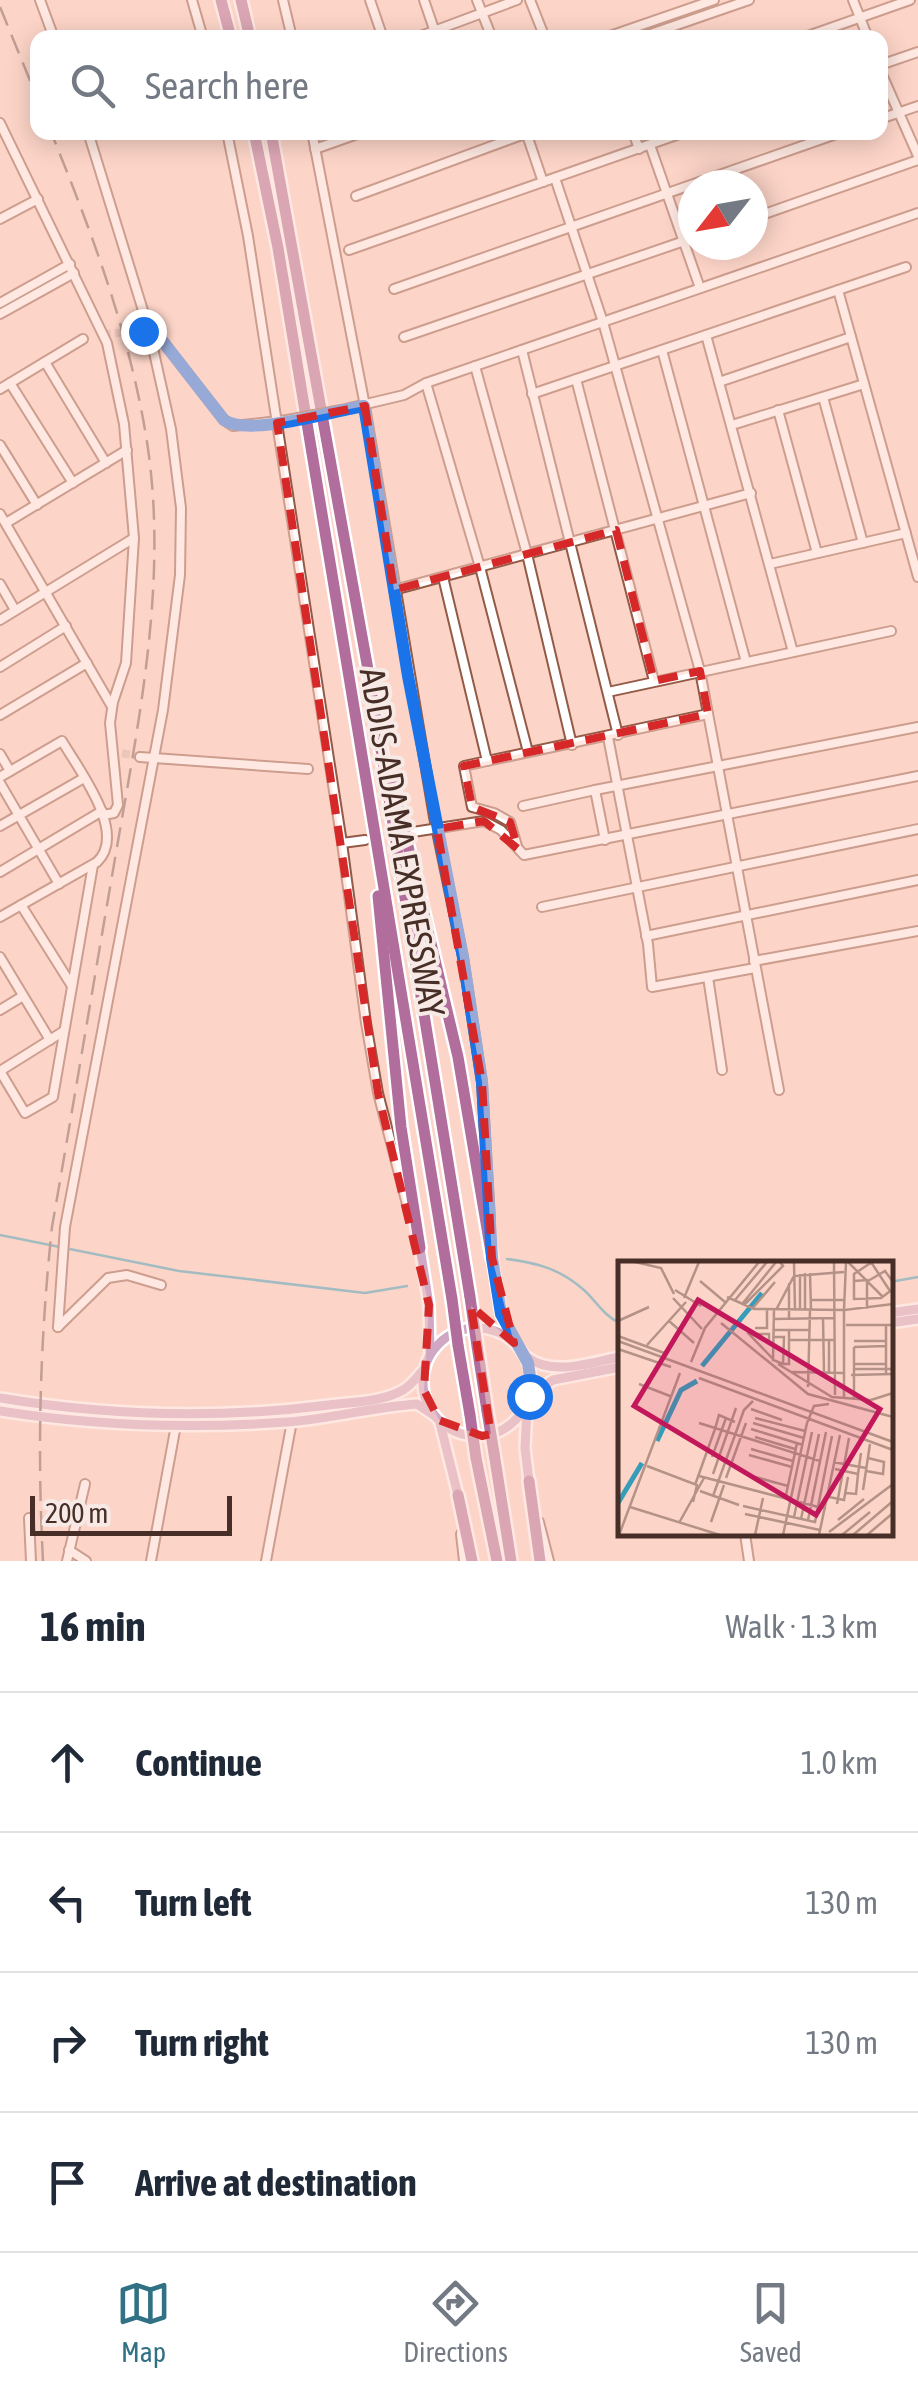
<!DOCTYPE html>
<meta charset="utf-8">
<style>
:root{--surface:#fff;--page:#f2f2f3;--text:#1f2937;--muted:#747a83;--line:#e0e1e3;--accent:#307284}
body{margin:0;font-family:"Asap Condensed",sans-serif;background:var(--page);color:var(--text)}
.compass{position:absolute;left:678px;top:170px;width:90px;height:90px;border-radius:50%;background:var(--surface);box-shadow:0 5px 25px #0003;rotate:239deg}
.scale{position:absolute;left:30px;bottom:25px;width:202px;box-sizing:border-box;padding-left:10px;border:5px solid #472e26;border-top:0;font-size:28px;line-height:35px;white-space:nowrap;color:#472e26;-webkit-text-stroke:8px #f7e9e5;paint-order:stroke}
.stop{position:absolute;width:30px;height:30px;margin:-22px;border:8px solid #1a73e8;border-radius:50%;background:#fff}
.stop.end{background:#1a73e8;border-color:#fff;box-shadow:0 2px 10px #0008}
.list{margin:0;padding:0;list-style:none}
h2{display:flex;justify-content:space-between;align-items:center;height:130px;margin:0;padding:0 40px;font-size:42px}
h2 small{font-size:32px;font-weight:400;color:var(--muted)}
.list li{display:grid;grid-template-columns:65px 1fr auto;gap:30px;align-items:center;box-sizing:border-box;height:140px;padding:0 40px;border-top:2px solid var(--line)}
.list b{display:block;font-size:38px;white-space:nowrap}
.list em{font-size:32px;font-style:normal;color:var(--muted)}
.icon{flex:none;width:55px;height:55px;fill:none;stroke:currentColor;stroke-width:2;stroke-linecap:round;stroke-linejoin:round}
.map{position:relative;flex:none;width:918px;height:1561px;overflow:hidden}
.search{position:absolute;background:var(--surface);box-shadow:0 5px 25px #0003;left:30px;right:30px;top:30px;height:110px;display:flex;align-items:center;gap:25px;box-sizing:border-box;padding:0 35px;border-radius:20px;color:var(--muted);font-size:38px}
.sheet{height:690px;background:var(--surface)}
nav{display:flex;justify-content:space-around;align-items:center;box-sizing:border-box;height:140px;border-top:2px solid var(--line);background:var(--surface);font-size:28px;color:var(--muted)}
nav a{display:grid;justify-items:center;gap:5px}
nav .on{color:var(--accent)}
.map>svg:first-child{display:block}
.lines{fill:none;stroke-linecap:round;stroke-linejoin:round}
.stream{stroke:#359db9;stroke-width:2.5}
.minor-tunnel{stroke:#d9b4a8;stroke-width:8;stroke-dasharray:8 4;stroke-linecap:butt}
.minor-casing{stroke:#935a47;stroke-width:12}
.major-casing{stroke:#fff;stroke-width:14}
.highway-casing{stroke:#fff;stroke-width:16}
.minor{stroke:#fff;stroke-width:8}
.major{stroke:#d0a8c4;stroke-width:9}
.highway{stroke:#b16e9c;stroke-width:11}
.rail{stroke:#7b5d54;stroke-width:2.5;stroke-dasharray:20 10;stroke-linecap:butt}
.minor-bridge-casing{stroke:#935a47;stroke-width:12;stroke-linecap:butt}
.highway-bridge-casing{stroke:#fff;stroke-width:16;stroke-linecap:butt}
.minor-bridge{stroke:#fff;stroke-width:8}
.highway-bridge{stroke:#b16e9c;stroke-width:11}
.route{stroke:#1a73e8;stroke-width:12}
.marked{fill:none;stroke:#d62828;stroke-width:8;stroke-dasharray:20 12;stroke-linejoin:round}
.labels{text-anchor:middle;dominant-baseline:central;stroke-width:8;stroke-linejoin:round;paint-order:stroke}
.street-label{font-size:35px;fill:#472e26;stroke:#f7e9e5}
.inset-river{fill:none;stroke:#359db9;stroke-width:5}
.inset-road{fill:none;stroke:#b49287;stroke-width:2.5}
.view{fill:#c2185b;fill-opacity:0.15;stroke:#c2185b;stroke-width:5}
.inset-edge{fill:none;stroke:#472e26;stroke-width:5}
</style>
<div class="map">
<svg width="918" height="1561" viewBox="0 0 918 1561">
<rect width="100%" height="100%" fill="#fdd5c8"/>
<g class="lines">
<g class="stream">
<polyline points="0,1235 179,1271 365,1293 407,1286"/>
<path d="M507,1259C538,1263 560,1269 584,1290C596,1301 605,1317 620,1323"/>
<polyline points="890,1282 918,1277"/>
</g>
<g class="minor-tunnel">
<polyline points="103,334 143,331"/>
<polyline points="122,753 140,757"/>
</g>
<g class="minor-casing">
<g id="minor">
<polyline points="40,0 54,38"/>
<polyline points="192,0 203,38"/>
<polyline points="283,0 292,38"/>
<polyline points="370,0 383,38"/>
<polyline points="424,0 437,38"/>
<polyline points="477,0 492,38"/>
<polyline points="530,0 545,38"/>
<polyline points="853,0 868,38"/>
<polyline points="415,38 517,0"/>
<polyline points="604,38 714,0"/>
<polyline points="639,38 749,0"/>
<polyline points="802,38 910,0"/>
<polyline points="880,65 918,52"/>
<polyline points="880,70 918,156"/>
<polyline points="880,119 918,106"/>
<polyline points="0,123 107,343 124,424 134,538 126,663 113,702 110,723 118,805 114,813 103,815"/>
<polyline points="227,132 248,236 342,843 366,1023 378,1093 409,1212"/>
<polyline points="312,132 365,406 434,817 463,957 482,1082 490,1219"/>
<polyline points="526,132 543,182"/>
<polyline points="633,132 639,149"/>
<polyline points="650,145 700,288"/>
<polyline points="315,149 363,132"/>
<polyline points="555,178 603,322 700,671 779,1090"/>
<polyline points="356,196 530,132"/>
<polyline points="753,218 918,160"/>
<polyline points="0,219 38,199"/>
<polyline points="349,250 685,132"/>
<polyline points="394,289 842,132"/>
<polyline points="838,290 918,577"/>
<polyline points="0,303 70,264"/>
<polyline points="0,314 74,273"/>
<polyline points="143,331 157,334 224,420 233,426 287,420"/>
<polyline points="706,335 793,652"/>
<polyline points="404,337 693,238"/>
<polyline points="522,350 618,735"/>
<polyline points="662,350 746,662"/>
<polyline points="45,362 106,463"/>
<polyline points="475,366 527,554 572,745"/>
<polyline points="576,379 654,681"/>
<polyline points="719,382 851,337"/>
<polyline points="10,383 73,483"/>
<polyline points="426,383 480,567 528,752"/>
<polyline points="0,389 83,339"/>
<polyline points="532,394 906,267"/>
<polyline points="823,397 863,543"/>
<polyline points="341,410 404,395 426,383 918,213"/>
<polyline points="778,410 817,553"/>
<polyline points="732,425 864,384"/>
<polyline points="0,445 37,505"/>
<polyline points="0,514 111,705"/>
<polyline points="6,523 127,450"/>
<polyline points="770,564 906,533"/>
<polyline points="443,577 487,761 464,766 472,807 494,813 510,822 517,846"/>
<polyline points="0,584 15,610"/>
<polyline points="394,590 751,493"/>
<polyline points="0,620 134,538"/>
<polyline points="0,667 66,626"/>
<polyline points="608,692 891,631"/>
<polyline points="0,715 87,663"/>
<polyline points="608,737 648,944 652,987 755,968"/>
<polyline points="0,754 10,771"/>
<polyline points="140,757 308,769"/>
<polyline points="487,761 708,714"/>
<path d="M0,777L62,741C79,770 128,833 97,862L0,917"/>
<polyline points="0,783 59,884"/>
<polyline points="595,790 918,727"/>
<polyline points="523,806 595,790 605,840"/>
<polyline points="0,826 84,778"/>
<polyline points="413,832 484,821 501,830 524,855 918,776"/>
<polyline points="342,843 365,840"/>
<polyline points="0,872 102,811"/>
<polyline points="21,905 72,986"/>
<polyline points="542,907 918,829"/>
<polyline points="646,936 918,880"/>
<polyline points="0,957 50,1040"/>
<polyline points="754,961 918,931"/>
<polyline points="708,977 722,1070"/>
<polyline points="0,1010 23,996"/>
<polyline points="0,1071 25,1113 53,1097 93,865"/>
<polyline points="0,1071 64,1031"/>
<polyline points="58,1327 65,1227 163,710 180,575 181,508 171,429 149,330 88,132"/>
<polyline points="58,1327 108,1278 127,1275 161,1285"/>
<polyline points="29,1518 31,1561"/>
<polyline points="539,1522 549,1561"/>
<polyline points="461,1534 464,1561"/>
<polyline points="745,1534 749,1561"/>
<polyline points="69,1550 86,1561"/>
<polyline points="67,1561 85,1484"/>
<polyline points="151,1561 176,1425"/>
<polyline points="266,1561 292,1421"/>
</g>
</g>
<g class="major-casing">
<g id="major">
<polyline points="420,1248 429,1305 430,1354"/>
<polyline points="492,1258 501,1314 513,1340"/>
<polyline points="890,1313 918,1309"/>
<polyline points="890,1323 918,1319"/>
<circle cx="477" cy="1382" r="54"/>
<path d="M527,1357C553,1377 591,1362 620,1357"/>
<polyline points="529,1396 553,1380 620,1367"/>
<path d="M0,1398C109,1416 219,1419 329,1405C353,1402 382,1402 403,1390C412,1385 418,1376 425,1368"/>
<polyline points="527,1409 525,1448 529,1481"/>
<path d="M0,1411C95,1426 191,1429 287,1422C330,1419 373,1407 417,1404L435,1416"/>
<polyline points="440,1423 458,1495"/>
</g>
</g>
<g class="highway-casing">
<g id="highway">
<polyline points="221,0 231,38"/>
<polyline points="241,0 250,38"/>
<polyline points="254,132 278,248 452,1299"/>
<polyline points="271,132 367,664 470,1297"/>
<polyline points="393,783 458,1057 492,1258"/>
<polyline points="378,896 401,1127 420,1248"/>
<polyline points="458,1345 470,1415"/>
<polyline points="477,1346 487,1411"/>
<polyline points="494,1453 511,1561"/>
<polyline points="476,1458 497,1561"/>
<polyline points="529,1481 540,1561"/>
<polyline points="458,1495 472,1561"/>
</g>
</g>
<use href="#minor" class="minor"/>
<use href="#major" class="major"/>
<use href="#highway" class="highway"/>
<g class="rail">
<polyline points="0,7 38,100"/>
<path d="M43,1561C37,1449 40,1339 52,1227C74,1101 95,974 117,847C140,714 168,578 147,442C130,334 92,233 51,132"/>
</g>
<g class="minor-bridge-casing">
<polyline id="minor-bridge" points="287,420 341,410"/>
</g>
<g class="highway-bridge-casing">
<g id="highway-bridge">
<polyline points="470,1297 477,1346"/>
<polyline points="452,1299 458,1345"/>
<polyline points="487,1411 494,1453"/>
<polyline points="470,1415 476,1458"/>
</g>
</g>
<use href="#minor-bridge" class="minor-bridge"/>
<use href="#highway-bridge" class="highway-bridge"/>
</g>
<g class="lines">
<path class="route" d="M143,331L157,334L224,420C249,437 332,411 364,406L408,676L463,957L482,1082L492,1258L501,1314L528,1363L531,1384L529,1396"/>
</g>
<path d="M0 0H918V1561H0ZM365,406L394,590L616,530L654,681L700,671L708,714L464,766L472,807L510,822L518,849L484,821L437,829L482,1082L492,1258L514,1343L471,1306L491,1434L482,1436L439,1420L424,1390L429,1305L378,1093L277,423Z" fill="#fdd5c8" fill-opacity=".55" fill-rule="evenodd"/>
<path class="marked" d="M365,406L394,590L616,530L654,681L700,671L708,714L464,766L472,807L510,822L518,849L484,821L437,829L482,1082L492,1258L514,1343L471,1306L491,1434L482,1436L439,1420L424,1390L429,1305L378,1093L277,423Z"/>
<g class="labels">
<g class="street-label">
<text transform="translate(403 842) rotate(80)">ADDIS-ADAMA EXPRESSWAY</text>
</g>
</g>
<g transform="translate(618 1261)">
<rect width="275" height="275" fill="#fdd5c8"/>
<path class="inset-river" d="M84,105L144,32M39,180L63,129L79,120M0,242L24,202"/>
<path class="inset-road" d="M17,1L43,7L56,33M176,1L177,49M216,1L217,134M230,1L265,36M253,1L272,30M254,1L236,13V38L263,37L275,28M187,12V49M192,12L193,49M182,13V49M82,20L107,41M236,20L249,19V48M250,20L267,10L275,21M171,22V58M57,29L83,45M109,36L136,48L226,49L228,1M55,37L84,68M66,37L81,1M117,39L149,1M193,39H226M125,42L158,1M127,43L165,5L162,1M134,48L157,21M156,49L155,99L165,103M158,49L176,15L226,11M205,57L206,112M156,58L216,57M0,60L31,46M51,60L76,82M103,62L190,133L275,156M228,64H275M268,64V113M137,67H149V49M155,69H192M0,75L49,93M156,76H166L165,103M171,79H216M0,80L275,181M236,80H268M151,81V73H131L155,98M29,84L68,41M236,86V137M236,86L268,85M0,88L53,106M73,101L87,67L141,1M160,103L214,136L253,139L275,132M165,103H171V69M235,103H267M236,108H275M174,111L225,112M211,111V79M233,114L275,113M81,117L275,189M21,123L52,135M190,126L192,49M226,137V49L275,43M133,148L164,159M137,157L187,170M81,162L202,200M135,162L186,177M97,168L101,154L117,161M133,168L185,184M137,176L177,188M133,188L175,200M131,194L174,206M94,196L108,157M215,201L248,207M29,205L79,224L75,241M217,208L240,213L243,192M248,210L265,213L266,201L250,197M95,213L118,147M130,214L170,225M81,215L208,248M108,217L128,162M77,224L97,168M245,229L252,183M82,230L121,244M228,232L238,233L240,213M168,234L179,182M95,235L126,149L135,140M211,236L226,239L230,216M219,243L231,177M125,245L197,261L214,175M12,246L102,274M127,253L202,269M176,256L194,171M183,258L201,173M190,259L208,171M220,259L246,238M93,261L106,224M61,262L86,217M211,271L275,223M1,274L62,112M137,274L145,237M165,274L189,162L196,145L211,143M201,274L222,174M224,274L252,251M235,274L275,240M249,274L275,252"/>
<path class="view" d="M80,39L262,148L198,254L16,145Z"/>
<rect width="275" height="275" class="inset-edge"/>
</g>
</svg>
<svg class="compass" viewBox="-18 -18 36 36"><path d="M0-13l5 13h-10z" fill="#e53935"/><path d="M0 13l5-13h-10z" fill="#747a83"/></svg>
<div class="scale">200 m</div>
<div class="stop" style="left:529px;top:1396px"></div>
<div class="stop end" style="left:143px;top:331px"></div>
<div class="search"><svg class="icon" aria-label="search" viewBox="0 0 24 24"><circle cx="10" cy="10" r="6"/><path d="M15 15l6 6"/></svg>Search here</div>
</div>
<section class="sheet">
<h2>16 min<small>Walk · 1.3 km</small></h2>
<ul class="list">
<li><svg class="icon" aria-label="ahead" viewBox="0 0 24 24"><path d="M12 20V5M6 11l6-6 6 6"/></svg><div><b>Continue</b></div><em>1.0 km</em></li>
<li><svg class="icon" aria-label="left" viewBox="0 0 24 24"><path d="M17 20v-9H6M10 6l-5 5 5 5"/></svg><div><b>Turn left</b></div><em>130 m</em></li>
<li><svg class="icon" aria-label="right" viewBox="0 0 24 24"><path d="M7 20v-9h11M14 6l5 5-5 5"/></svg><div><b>Turn right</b></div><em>130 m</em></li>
<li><svg class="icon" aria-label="arrive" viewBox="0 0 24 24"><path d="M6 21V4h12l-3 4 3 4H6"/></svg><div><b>Arrive at destination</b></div></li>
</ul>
</section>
<nav>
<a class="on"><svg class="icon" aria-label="map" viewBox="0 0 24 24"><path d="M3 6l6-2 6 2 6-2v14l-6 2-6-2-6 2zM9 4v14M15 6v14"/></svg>Map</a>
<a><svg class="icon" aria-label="directions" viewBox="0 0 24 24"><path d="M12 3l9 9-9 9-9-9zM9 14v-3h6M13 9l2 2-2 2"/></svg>Directions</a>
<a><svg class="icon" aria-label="saved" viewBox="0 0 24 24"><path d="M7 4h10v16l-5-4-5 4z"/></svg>Saved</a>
</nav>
